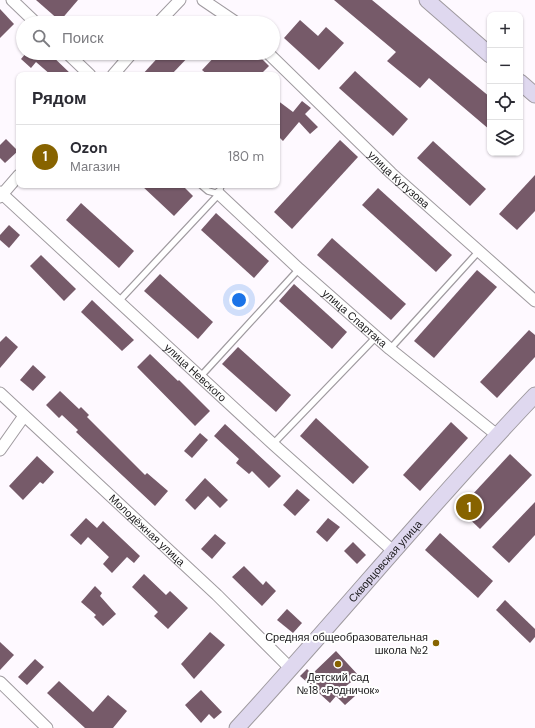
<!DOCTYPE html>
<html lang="ru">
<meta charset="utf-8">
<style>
:root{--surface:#fff;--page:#f2f2f3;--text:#2b2b33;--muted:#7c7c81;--line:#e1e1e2;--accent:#876300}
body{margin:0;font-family:"DM Sans",sans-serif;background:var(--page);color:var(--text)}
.controls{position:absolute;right:12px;top:12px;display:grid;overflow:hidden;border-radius:8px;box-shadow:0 1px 3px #0004}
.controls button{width:36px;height:36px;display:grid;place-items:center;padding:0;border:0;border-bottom:1px solid var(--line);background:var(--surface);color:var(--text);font:20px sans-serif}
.you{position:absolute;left:239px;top:300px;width:14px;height:14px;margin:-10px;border:3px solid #fff;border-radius:50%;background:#1a73e8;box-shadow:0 0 0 6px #1a73e833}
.badge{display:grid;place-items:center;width:26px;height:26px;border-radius:50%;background:var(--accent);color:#fff;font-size:13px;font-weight:700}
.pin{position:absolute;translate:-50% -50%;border:2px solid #fff;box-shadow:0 1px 4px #0006}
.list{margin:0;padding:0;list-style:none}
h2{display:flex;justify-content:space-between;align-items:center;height:52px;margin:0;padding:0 16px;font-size:17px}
h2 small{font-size:13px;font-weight:400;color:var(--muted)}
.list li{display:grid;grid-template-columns:26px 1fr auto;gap:12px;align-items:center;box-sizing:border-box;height:64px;padding:0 16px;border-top:1px solid var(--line)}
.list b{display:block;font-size:15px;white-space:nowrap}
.list p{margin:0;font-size:13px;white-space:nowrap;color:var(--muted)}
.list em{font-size:13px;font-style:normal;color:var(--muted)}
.icon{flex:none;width:22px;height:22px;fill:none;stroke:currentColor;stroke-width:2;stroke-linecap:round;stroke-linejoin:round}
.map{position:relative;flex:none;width:535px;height:728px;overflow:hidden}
.search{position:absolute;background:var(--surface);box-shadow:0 1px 3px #0004;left:16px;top:16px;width:264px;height:44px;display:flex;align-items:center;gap:10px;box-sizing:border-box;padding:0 14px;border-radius:22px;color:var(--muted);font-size:15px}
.panel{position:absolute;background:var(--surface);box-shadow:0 1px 3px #0004;left:16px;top:72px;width:264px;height:116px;border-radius:8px}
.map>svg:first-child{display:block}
.building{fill:#765a69}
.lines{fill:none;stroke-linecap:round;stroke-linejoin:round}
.lane-casing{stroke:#9f9a9f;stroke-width:8}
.street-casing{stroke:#9f9a9f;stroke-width:13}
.secondary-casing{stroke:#9f9a9f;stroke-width:17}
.lane{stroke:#fff;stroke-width:5.5}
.street{stroke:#fff;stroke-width:11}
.secondary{stroke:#dfd8ef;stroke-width:15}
.poi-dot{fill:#876300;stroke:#fff;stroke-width:1.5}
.labels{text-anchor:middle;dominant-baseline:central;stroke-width:4;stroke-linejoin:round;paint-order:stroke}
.street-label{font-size:11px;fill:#1b1a1c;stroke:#fff}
.poi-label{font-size:11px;fill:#1b1a1c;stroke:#fff;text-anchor:end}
</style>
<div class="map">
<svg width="535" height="728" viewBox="0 0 535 728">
<rect width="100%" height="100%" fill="#fef9ff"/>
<g class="building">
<polygon points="36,0 78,0 60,21"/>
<polygon points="334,0 372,0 490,97 490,130 429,78 420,88 387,61 396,52"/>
<polygon points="0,9 14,24 0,38"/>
<polygon points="300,20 318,36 326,27 344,43 319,70 284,38"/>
<polygon points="26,53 49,53 72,75 51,75 36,62 31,68 21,59"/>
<polygon points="162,53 192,53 171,75 142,75"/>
<polygon points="218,53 256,53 269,66 260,75 208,75 202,70"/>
<polygon points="355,71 408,119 393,136 339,88"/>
<polygon points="277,100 293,112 302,101 311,108 305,114 318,127 310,134 299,122 283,141 277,135"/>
<polygon points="6,139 18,151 5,163 0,158 0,145"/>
<polygon points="340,140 358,157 292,229 274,212"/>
<polygon points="433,141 486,189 470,206 417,158"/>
<polygon points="535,175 535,211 517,230 499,214"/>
<polygon points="141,185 182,185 193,196 174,216"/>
<polygon points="378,188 452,255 436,272 362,205"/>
<polygon points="81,203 134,251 119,268 66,220"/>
<polygon points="216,213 269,261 254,278 201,230"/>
<polygon points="9,225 20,235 9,248 0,240 0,235"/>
<polygon points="332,238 406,304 391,320 317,255"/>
<polygon points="41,255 76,289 64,301 30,266"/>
<polygon points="477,270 497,287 434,358 414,341"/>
<polygon points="160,274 213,322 198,339 144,291"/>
<polygon points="294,284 347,332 332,349 279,301"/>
<polygon points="92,300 134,340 122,351 81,312"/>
<polygon points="529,330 535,335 535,357 497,398 480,382"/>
<polygon points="6,336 18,347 0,368 0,342"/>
<polygon points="238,347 291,395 276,412 222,364"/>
<polygon points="150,354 178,381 179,380 210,411 195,426 137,367"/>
<polygon points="33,365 46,377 33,391 20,380"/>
<polygon points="60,391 79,409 81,407 89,415 87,417 145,475 147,473 168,491 155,506 76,432 78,430 62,415 59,418 46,405"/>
<polygon points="316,418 369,467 353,484 300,436"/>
<polygon points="451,422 468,438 420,491 403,475"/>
<polygon points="225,424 281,476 269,488 252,471 249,474 236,463 239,459 214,436"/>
<polygon points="200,433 208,440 192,458 184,451"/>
<polygon points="510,454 532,475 480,529 459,509"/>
<polygon points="37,456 54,472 43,484 40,482 23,500 9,486"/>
<polygon points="205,478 228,500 220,508 208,496 195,510 185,500"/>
<polygon points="297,489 310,500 295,516 283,505"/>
<polygon points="535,502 535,535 509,563 492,547"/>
<polygon points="86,518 97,528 103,521 140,556 134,563 127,557 112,573 103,564 109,557 88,537 81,545 70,535"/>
<polygon points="328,518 340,527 327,542 316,532"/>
<polygon points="440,533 493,581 478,598 425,550"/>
<polygon points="215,534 226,543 212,559 201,549"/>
<polygon points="353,542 366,555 357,564 344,551"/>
<polygon points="244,566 263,585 266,581 276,591 262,606 232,577"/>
<polygon points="144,574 166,595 170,591 188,608 168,629 154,616 158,612 132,587"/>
<polygon points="95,586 102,593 100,596 116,614 103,626 94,617 96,615 81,602"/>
<polygon points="505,600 535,629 535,637 530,643 496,610"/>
<polygon points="287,609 302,623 293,633 277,620"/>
<polygon points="210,632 225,645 194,679 181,664"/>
<polygon points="0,642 14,655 0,670"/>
<polygon points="336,651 359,676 346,686 355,696 345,705 336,696 330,703 300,676 307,669 312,674"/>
<polygon points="35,659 44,667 27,685 18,677"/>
<polygon points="59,681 93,712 108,695 127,711 113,728 85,728 47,693"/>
<polygon points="201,690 222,712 214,719 209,714 201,723 185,705"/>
</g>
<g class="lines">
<g class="lane-casing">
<g id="lane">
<polyline points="201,185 208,191 219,194"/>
<polyline points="119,301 219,194 221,185"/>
<polyline points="390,349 479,251"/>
<polyline points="200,377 299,269"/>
<polyline points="273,444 376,337"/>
</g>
</g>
<g class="street-casing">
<g id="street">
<polyline points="12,0 36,23"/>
<polyline points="203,0 237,23"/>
<polyline points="158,23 180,0"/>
<polyline points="67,53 90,75"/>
<path id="s1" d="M268,53L391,173L535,301"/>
<polyline points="113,75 132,53"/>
<path id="s2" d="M0,192L273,444L393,551"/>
<path id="s3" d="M219,194L299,269L390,349L497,435"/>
<polyline points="0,197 19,175"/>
<path id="s4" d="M0,393L217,595L291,669"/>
<polyline points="0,450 24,416"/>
<polyline points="0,682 47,728"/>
</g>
</g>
<g class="secondary-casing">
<g id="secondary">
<polyline points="427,0 490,55"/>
<polyline points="520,82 535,95"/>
<path id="s5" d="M237,728C338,618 432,503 535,395"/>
</g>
</g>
<use href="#lane" class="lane"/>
<use href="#street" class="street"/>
<use href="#secondary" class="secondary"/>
</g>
<g class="poi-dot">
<circle cx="436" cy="643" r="4"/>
<circle cx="338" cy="664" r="4"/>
</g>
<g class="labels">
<g class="street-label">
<text stroke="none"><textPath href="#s1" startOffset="182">улица Кутузова</textPath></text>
<text stroke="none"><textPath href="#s3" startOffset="184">улица Спартака</textPath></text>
<text stroke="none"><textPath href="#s2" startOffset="266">улица Невского</textPath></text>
<text stroke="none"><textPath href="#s4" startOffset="201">Молодёжная улица</textPath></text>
<text stroke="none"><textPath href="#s5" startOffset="223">Скворцовская улица</textPath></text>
</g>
<g class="poi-label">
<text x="428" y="637">Средняя общеобразовательная<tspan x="428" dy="13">школа №2</tspan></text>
<text x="338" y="677" text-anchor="middle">Детский сад<tspan x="338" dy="13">№18 «Родничок»</tspan></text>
</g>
</g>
</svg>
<div class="controls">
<button>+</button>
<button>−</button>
<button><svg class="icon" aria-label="locate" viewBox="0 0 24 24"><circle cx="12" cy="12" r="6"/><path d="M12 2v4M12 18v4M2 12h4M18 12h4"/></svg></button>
<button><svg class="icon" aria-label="layers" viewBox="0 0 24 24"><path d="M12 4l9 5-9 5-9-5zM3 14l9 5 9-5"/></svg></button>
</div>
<div class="you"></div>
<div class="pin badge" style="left:469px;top:507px">1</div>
<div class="search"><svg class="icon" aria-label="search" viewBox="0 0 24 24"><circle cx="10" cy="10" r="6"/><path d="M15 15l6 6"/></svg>Поиск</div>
<section class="panel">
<h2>Рядом<small></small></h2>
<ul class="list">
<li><span class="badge">1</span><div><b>Ozon</b><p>Магазин</p></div><em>180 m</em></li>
</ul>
</section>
</div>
